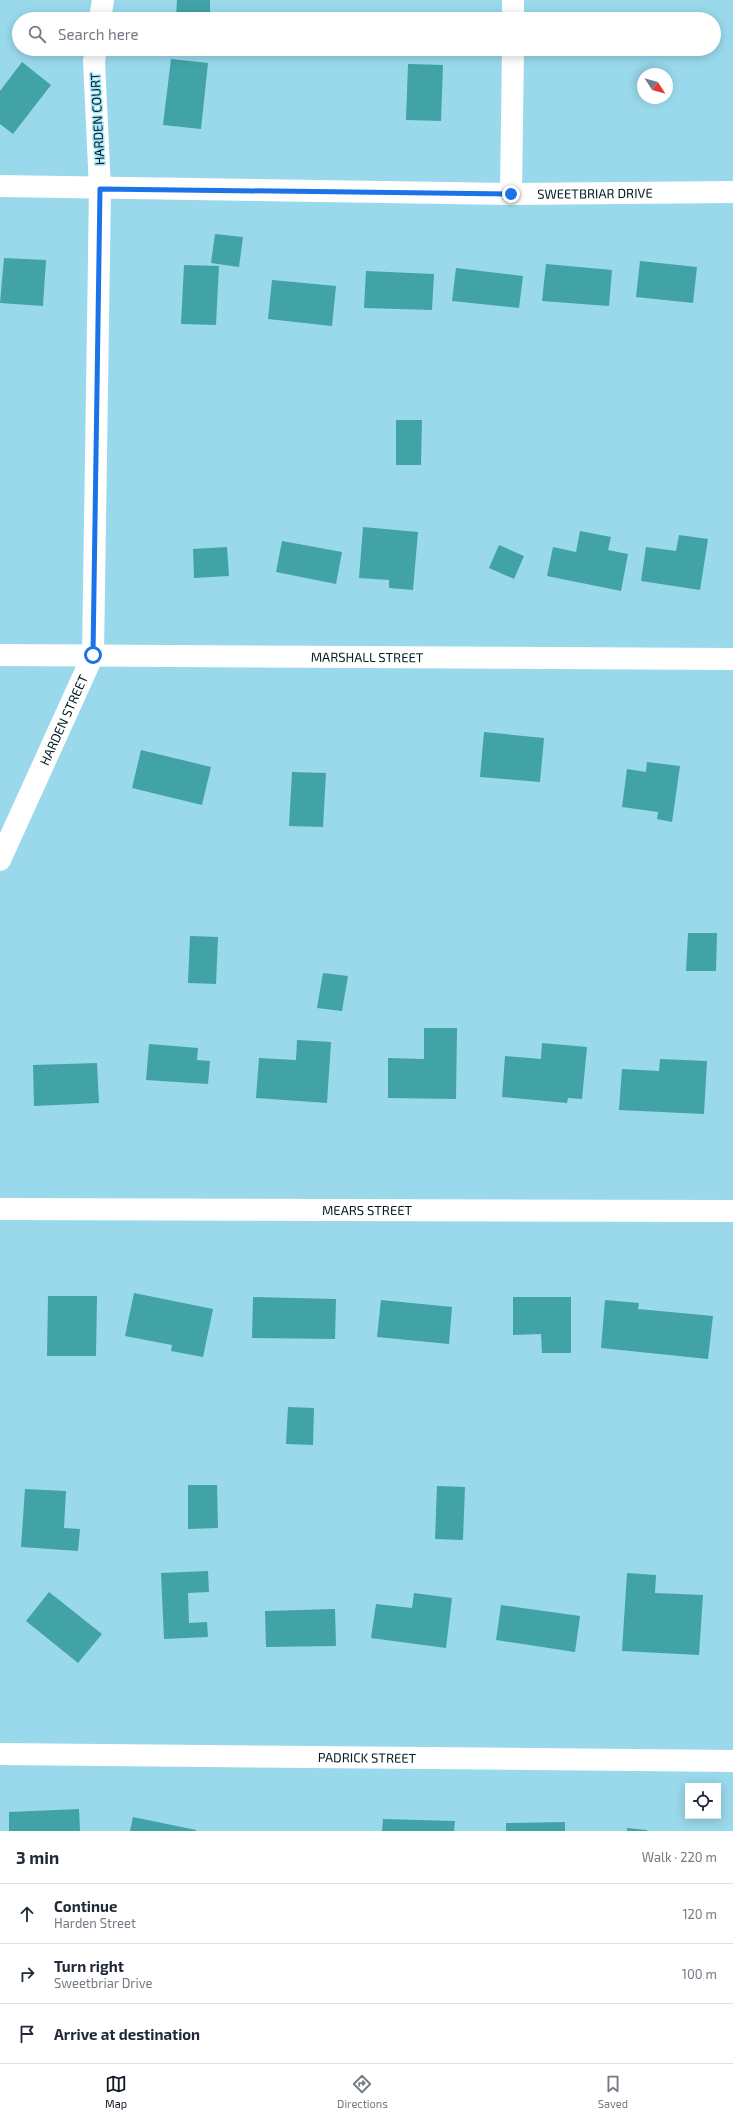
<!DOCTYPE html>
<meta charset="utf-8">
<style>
:root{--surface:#fff;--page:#f6f6f7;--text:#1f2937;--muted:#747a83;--line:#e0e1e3;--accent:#111827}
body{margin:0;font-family:"Exo 2",sans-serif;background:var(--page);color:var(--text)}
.controls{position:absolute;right:12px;bottom:12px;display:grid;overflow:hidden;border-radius:0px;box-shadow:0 2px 10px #0003}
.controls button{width:36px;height:36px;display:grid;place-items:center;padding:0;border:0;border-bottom:1px solid var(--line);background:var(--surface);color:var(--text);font:20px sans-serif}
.compass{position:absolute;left:637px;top:68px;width:36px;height:36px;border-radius:50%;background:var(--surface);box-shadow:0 2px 10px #0003;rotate:126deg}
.stop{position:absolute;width:12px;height:12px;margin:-9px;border:3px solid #1a73e8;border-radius:50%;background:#fff}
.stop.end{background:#1a73e8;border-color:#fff;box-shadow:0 1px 4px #0008}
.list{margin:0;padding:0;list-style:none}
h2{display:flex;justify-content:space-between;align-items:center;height:52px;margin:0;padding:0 16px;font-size:17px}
h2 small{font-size:13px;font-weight:400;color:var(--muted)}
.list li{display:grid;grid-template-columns:26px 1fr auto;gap:12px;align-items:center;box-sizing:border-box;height:60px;padding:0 16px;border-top:1px solid var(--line)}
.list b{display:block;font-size:15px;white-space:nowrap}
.list p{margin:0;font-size:13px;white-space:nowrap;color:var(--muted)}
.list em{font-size:13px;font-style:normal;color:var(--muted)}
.icon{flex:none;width:22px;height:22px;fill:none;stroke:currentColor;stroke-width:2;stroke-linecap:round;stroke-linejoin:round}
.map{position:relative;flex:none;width:733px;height:1831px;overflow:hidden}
.search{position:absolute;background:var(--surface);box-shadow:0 2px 10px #0003;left:12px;right:12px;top:12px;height:44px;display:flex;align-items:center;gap:10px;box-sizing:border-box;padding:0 14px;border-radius:22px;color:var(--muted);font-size:15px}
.sheet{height:232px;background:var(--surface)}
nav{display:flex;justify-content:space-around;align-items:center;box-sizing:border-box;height:56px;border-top:1px solid var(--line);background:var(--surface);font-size:11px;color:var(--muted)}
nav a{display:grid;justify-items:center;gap:2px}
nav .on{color:var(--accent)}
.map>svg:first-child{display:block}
.building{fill:#41a3a5}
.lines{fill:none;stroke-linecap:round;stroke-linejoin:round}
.minor{stroke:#fff;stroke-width:22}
.route{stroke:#1a73e8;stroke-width:5}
.labels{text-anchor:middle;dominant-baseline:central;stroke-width:3;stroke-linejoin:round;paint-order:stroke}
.street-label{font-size:13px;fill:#021c22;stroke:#a6e6f8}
</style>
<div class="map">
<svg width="733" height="1831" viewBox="0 0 733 1831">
<rect width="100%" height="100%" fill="#99d9eb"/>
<g class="building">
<polygon points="177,0 210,0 210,19 176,19"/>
<polygon points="171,59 208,63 201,129 163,125"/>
<polygon points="22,62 51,85 13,134 0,124 0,91"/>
<polygon points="408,64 443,65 441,121 406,120"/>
<polygon points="215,234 243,237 239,267 211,263"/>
<polygon points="4,258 46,260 43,306 0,303"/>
<polygon points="640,261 697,267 693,303 636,297"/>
<polygon points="546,264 612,270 609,306 542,301"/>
<polygon points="184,265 219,266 216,325 181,324"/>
<polygon points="456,268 523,276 519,308 452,301"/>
<polygon points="366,271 434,274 432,310 364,308"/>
<polygon points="272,280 336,286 332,326 268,319"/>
<polygon points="396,420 422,420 421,465 396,465"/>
<polygon points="363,527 418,532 413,590 389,588 389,580 359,578"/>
<polygon points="580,531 611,537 608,550 628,554 621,591 547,576 553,547 576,552"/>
<polygon points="679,535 708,539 700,590 641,581 646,547 676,551"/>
<polygon points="282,541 342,552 336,584 276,572"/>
<polygon points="499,545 524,556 514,579 489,568"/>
<polygon points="227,547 229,576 194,578 193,549"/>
<polygon points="484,732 544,738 540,782 480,777"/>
<polygon points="141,750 211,767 202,805 132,788"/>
<polygon points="647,762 680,766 672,822 657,819 658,812 622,807 627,769 646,772"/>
<polygon points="292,772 326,773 323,827 289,826"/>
<polygon points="688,933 717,933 716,971 686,971"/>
<polygon points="190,936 218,937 216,984 188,983"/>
<polygon points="323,973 348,976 342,1011 317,1008"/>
<polygon points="424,1028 457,1028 456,1099 388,1098 388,1058 424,1059"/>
<polygon points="297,1040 331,1042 327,1103 256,1098 259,1058 296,1060"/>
<polygon points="542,1043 587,1047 582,1099 568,1098 567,1103 502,1097 505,1056 541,1059"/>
<polygon points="149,1044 198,1048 197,1060 210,1061 208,1084 146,1080"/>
<polygon points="660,1059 707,1061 704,1114 619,1110 622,1069 659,1071"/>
<polygon points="97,1063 99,1103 34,1106 33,1065"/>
<polygon points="134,1293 213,1309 203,1357 171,1351 172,1345 125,1336"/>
<polygon points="48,1296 97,1296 96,1356 47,1356"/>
<polygon points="253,1297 336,1299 335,1339 252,1338"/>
<polygon points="513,1297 571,1297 571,1353 542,1353 541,1334 513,1335"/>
<polygon points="381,1300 452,1307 449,1344 377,1337"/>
<polygon points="605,1300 639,1303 638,1309 713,1316 708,1359 601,1348"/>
<polygon points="288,1407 314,1408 313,1445 286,1444"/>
<polygon points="188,1485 217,1485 218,1528 188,1529"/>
<polygon points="437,1486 465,1487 463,1540 435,1539"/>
<polygon points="25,1489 66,1491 64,1528 80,1529 78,1551 21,1547"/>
<polygon points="208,1571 209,1592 188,1593 189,1623 207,1622 208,1637 164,1639 161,1573"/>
<polygon points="627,1573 656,1575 655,1593 703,1595 699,1655 622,1651"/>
<polygon points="49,1592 102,1634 78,1663 26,1621"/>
<polygon points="414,1593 452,1598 446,1648 371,1638 376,1604 412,1608"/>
<polygon points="501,1605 580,1616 575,1652 496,1640"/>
<polygon points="335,1609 336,1646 266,1647 265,1611"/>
<polygon points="79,1809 80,1831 9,1831 9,1812"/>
<polygon points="133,1817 196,1830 196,1831 130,1831"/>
<polygon points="383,1819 455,1821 454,1831 382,1831"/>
<polygon points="565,1822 565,1831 506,1831 506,1823"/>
<polygon points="627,1828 647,1830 647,1831 627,1831"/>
</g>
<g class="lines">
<g class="minor">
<polyline points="100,19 103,0"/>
<polyline points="513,19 513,0"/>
<path id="s1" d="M0,186L511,194L733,192"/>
<polyline points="511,194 513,49"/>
<path id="s2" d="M0,655L733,659"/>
<path id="s3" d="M0,860L93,655L100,189L94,61L96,49"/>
<path id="s4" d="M0,1209L733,1211"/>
<path id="s5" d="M0,1754L733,1761"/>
</g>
</g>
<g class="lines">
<polyline class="route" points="93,655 100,189 511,194"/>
</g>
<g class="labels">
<g class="street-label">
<text transform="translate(97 119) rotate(-93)">HARDEN COURT</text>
<text stroke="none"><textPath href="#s1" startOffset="595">SWEETBRIAR DRIVE</textPath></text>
<text stroke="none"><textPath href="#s2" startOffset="367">MARSHALL STREET</textPath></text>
<text stroke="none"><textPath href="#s3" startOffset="154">HARDEN STREET</textPath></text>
<text stroke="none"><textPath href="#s4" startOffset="367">MEARS STREET</textPath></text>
<text stroke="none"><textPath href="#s5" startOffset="367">PADRICK STREET</textPath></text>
</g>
</g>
</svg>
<div class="controls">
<button><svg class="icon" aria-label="locate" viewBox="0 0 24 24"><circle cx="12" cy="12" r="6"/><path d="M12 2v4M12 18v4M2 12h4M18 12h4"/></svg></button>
</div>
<svg class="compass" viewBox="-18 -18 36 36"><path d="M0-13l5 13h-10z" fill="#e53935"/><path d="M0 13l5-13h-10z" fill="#747a83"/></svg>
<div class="stop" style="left:93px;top:655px"></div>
<div class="stop end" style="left:511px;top:194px"></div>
<div class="search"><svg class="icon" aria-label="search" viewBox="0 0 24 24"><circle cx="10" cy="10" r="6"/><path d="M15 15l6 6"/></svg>Search here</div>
</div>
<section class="sheet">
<h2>3 min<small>Walk · 220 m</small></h2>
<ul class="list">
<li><svg class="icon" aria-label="ahead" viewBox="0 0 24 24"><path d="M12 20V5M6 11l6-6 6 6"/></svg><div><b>Continue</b><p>Harden Street</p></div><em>120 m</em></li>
<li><svg class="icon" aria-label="right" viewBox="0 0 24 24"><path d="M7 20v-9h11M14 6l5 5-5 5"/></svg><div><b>Turn right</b><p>Sweetbriar Drive</p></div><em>100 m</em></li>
<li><svg class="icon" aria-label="arrive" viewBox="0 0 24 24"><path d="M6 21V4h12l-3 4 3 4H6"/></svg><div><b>Arrive at destination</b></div></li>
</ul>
</section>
<nav>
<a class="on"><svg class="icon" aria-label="map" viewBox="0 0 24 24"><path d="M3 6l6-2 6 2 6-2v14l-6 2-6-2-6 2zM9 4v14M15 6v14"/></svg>Map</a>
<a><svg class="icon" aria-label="directions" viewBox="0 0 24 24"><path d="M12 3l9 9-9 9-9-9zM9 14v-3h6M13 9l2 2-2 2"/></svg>Directions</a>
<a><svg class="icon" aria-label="saved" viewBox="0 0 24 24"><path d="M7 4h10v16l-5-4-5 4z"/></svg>Saved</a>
</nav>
